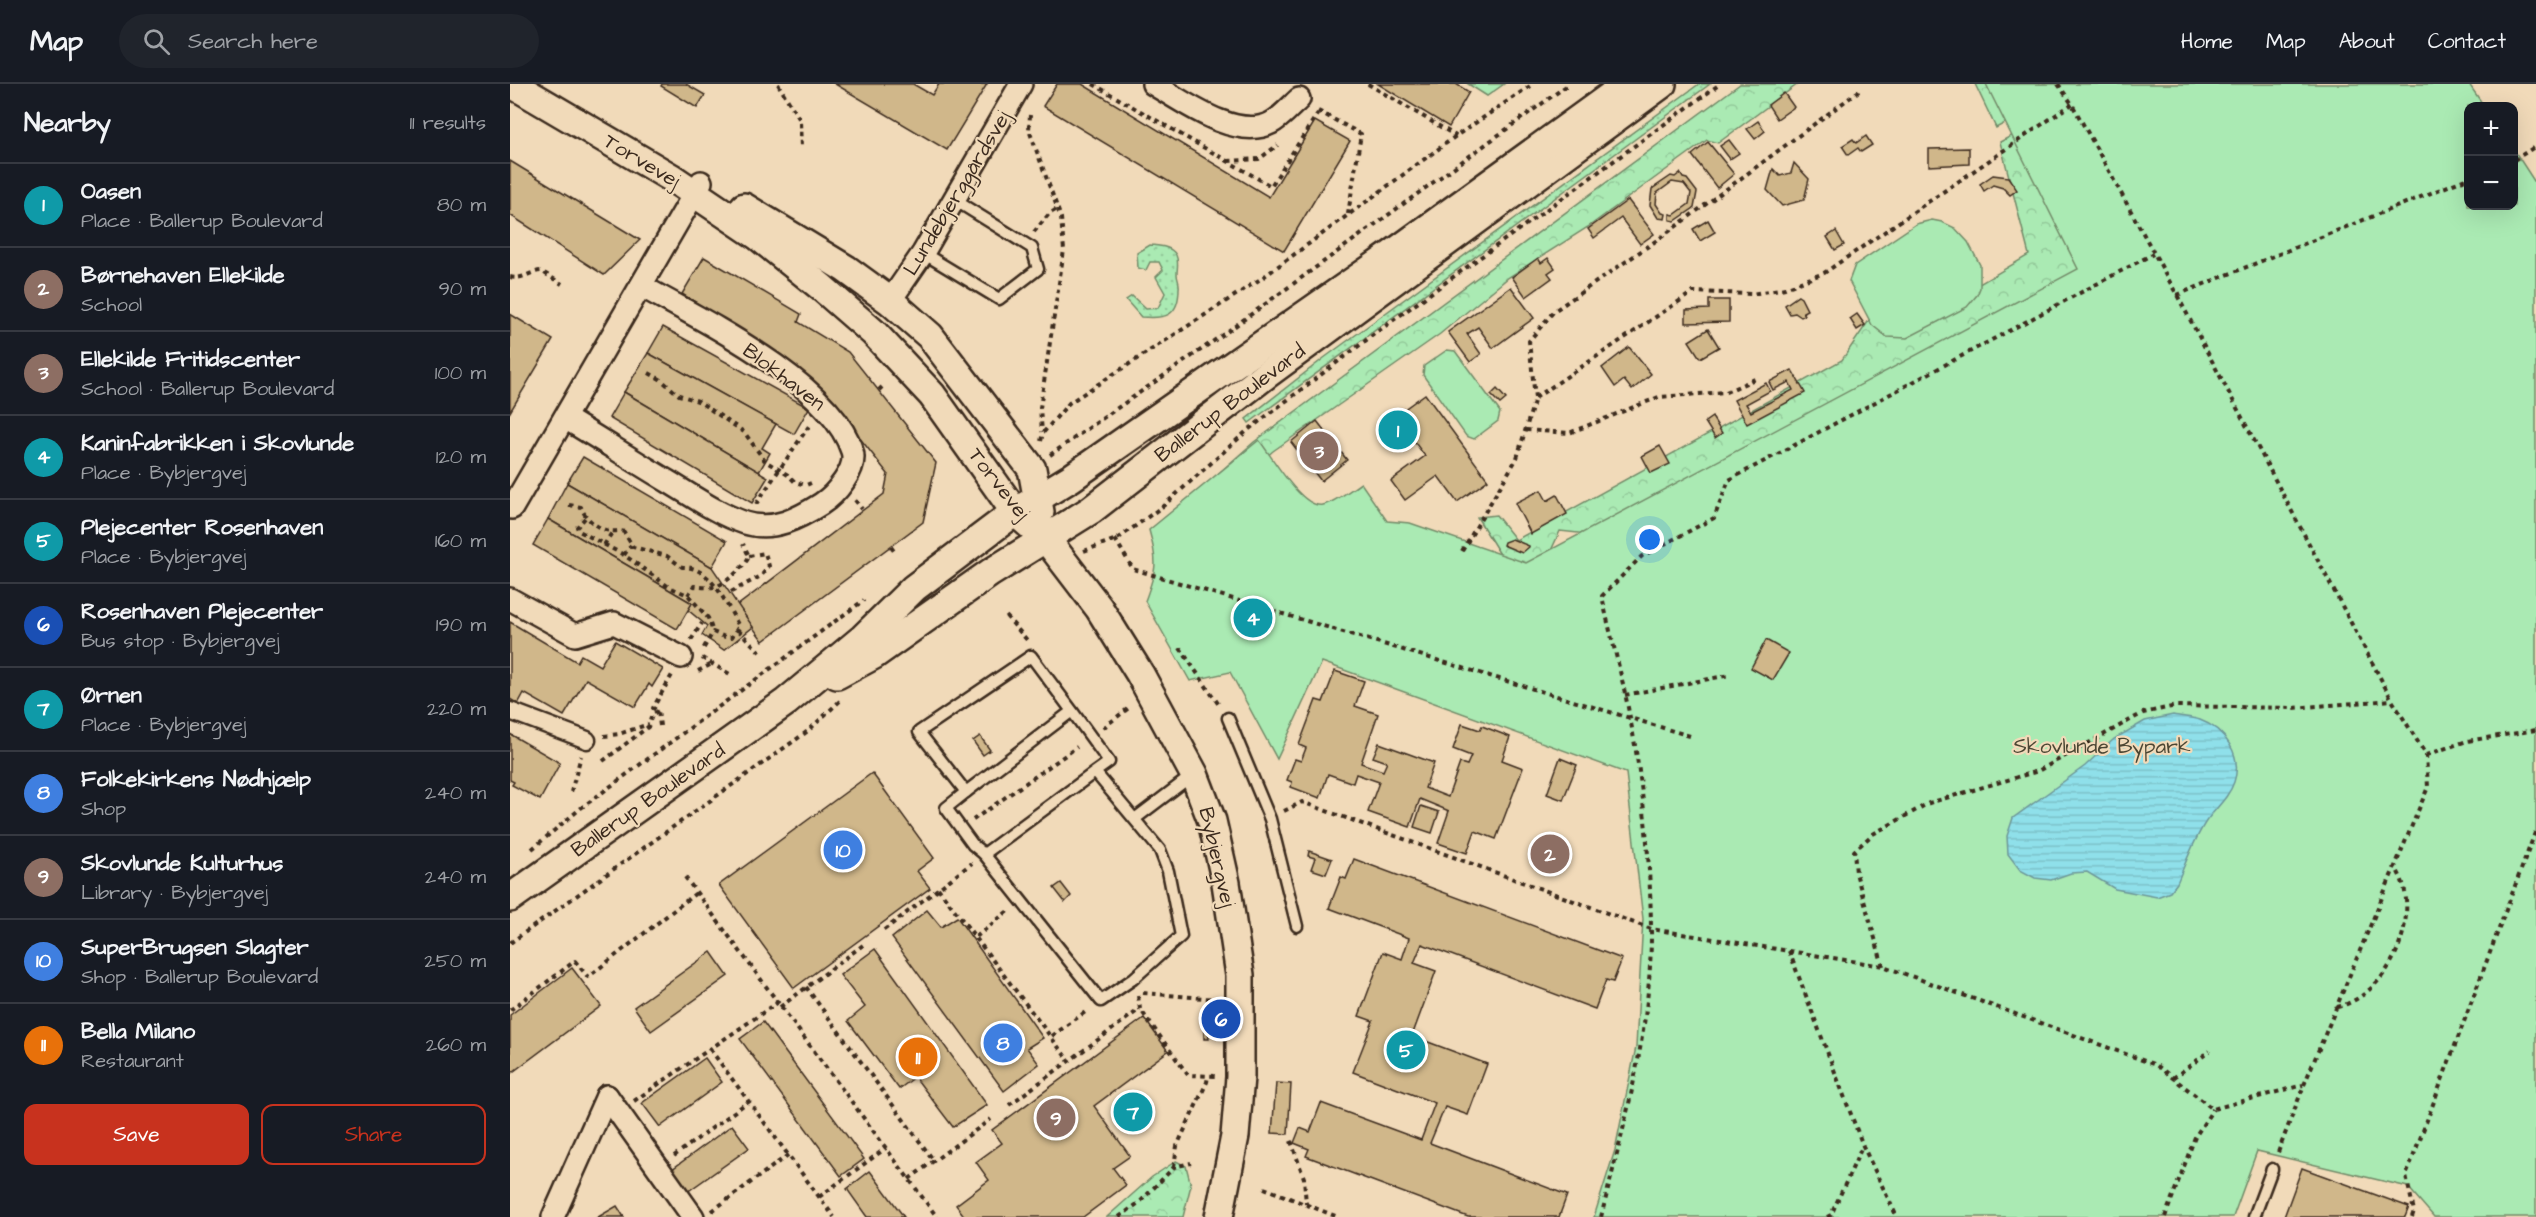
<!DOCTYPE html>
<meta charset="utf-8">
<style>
:root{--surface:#171b24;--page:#20242c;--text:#f1f3f6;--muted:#9ea1a6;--line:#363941;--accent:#c8321e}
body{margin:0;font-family:"Architects Daughter",sans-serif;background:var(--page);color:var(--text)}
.controls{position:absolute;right:18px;top:18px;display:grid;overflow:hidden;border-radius:12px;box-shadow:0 6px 24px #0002}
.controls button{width:54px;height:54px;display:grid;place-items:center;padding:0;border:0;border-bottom:2px solid var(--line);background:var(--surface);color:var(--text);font:30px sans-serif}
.you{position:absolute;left:1140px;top:456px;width:21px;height:21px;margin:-15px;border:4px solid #fff;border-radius:50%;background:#1a73e8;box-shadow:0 0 0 9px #1a73e833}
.badge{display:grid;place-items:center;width:39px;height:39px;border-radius:50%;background:var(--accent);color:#fff;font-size:20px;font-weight:700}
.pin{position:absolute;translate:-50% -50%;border:3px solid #fff;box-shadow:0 2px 6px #0006}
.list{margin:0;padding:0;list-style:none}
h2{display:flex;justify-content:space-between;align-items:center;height:78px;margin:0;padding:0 24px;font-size:26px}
h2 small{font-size:20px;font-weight:400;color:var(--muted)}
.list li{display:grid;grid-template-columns:39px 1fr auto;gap:18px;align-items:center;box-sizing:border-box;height:84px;padding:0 24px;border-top:2px solid var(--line)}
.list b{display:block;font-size:22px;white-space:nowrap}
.list p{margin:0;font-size:20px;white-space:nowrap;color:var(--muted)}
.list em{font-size:20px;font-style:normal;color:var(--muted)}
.actions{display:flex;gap:12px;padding:18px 24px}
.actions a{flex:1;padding:14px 0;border:2px solid var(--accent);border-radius:12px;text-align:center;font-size:21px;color:var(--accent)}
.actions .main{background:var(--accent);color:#fff}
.icon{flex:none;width:33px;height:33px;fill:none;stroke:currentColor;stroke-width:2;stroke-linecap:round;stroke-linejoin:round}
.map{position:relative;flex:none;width:2026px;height:1133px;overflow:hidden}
header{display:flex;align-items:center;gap:36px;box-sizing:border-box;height:84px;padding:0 30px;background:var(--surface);border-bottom:2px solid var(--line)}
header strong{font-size:28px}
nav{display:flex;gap:33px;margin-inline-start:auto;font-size:21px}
.search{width:420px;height:54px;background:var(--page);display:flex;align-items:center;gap:15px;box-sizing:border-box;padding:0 21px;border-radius:33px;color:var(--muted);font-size:22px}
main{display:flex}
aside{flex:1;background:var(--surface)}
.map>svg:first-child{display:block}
.grass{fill:url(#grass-dots);stroke:#728a68;stroke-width:1.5}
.forest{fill:url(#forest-crowns);stroke:#728a68;stroke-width:1.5}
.green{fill:#aaeab3;stroke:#728a68;stroke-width:1.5}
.water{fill:url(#water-rules);stroke:#6d9798;stroke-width:1.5}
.building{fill:#d0b78a;stroke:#3b2a1e;stroke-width:1.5}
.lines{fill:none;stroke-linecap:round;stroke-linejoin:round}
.service-casing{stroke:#3b2a1e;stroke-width:15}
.pedestrian-casing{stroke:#3b2a1e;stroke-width:21}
.minor-casing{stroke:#3b2a1e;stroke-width:26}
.tertiary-casing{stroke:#3b2a1e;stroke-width:32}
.path{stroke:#3b2a1e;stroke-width:4;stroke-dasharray:4.5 4.5;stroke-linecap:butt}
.service{stroke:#f1dab9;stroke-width:10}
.pedestrian{stroke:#f1dab9;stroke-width:16}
.minor{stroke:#f1dab9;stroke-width:21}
.tertiary{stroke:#f1dab9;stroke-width:27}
.labels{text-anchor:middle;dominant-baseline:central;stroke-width:4.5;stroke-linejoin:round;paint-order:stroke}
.street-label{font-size:21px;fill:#3b2a1e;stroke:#f1dab9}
.park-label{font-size:21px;fill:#4c4734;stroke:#f1dab9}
</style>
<header>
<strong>Map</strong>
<div class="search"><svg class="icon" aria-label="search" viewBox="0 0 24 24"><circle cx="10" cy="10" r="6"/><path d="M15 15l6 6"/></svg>Search here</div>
<nav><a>Home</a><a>Map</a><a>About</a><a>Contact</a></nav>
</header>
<main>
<aside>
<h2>Nearby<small>11 results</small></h2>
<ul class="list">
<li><span class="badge" style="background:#0f9aa8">1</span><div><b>Oasen</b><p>Place · Ballerup Boulevard</p></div><em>80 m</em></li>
<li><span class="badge" style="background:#8d6e63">2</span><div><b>Børnehaven Ellekilde</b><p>School</p></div><em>90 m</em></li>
<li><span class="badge" style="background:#8d6e63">3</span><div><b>Ellekilde Fritidscenter</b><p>School · Ballerup Boulevard</p></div><em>100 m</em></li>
<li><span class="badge" style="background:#0f9aa8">4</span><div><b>Kaninfabrikken i Skovlunde</b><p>Place · Bybjergvej</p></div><em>120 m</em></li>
<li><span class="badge" style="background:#0f9aa8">5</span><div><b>Plejecenter Rosenhaven</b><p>Place · Bybjergvej</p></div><em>160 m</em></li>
<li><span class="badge" style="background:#1a4fb4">6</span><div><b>Rosenhaven Plejecenter</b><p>Bus stop · Bybjergvej</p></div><em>190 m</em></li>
<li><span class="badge" style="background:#0f9aa8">7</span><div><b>Ørnen</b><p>Place · Bybjergvej</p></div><em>220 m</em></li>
<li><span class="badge" style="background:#3f7fe0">8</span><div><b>Folkekirkens Nødhjælp</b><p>Shop</p></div><em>240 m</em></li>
<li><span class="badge" style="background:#8d6e63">9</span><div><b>Skovlunde Kulturhus</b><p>Library · Bybjergvej</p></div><em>240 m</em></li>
<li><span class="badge" style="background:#3f7fe0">10</span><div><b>SuperBrugsen Slagter</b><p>Shop · Ballerup Boulevard</p></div><em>250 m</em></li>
<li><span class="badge" style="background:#e8710a">11</span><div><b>Bella Milano</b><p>Restaurant</p></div><em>260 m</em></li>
</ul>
<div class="actions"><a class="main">Save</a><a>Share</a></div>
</aside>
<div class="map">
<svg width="2026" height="1133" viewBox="0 0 2026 1133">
<defs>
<pattern id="grass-dots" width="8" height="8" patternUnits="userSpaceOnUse" patternTransform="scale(1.5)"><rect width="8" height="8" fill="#aaeab3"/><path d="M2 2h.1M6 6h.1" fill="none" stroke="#93c99a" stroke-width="1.8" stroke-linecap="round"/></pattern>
<pattern id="forest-crowns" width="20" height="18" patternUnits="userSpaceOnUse" patternTransform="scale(1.5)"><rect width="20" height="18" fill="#aaeab3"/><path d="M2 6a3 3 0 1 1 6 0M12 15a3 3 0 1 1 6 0" fill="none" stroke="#93c99a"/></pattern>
<pattern id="water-rules" width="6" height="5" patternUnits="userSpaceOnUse" patternTransform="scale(1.5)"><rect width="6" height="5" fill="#8fe0ea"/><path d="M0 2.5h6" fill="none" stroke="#7cc0c8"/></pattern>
</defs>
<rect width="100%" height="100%" fill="#f1dab9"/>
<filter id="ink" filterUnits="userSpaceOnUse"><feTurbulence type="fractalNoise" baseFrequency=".0167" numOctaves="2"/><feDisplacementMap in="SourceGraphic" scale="12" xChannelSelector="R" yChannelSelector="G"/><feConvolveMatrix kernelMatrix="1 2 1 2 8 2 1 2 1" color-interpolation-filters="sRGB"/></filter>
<g filter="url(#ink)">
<g class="grass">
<polygon points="1189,0 1200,0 739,339 736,335 814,274"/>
<path d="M640,161C649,162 661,162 666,171C669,177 667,184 667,190C667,195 670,199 669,204C669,233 655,235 631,233L616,216L622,212L636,225L648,224L655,209L646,193L653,186L649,178H640L636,186L628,184L627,169Z"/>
</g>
<g class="forest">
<polygon points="1230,0 1288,0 1208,59 1197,56 1078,143 999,193 930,250 763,367 671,448 652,439 744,358"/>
<polygon points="1465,0 1568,0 1486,44"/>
<polygon points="1600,0 1636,154 1096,452 1050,447 1033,484 991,472 967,433 986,431 1006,456 1332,276 1360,235 1391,246 1519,171 1490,58"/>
<polygon points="666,1077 676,1082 681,1101 673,1133 597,1133 642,1093"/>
</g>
<g class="green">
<polygon points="958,0 994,0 977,12"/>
<path d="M1476,0H1959L1974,22H1958V122H2004V66L2026,100V1133H1924L1898,1103L1747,1067L1723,1133H1084L1105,1066L1126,963L1133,835L1116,689L812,578L767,675L720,588L680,597L635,517C647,485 648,478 639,446L749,356C761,371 792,426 813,421C826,418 840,406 851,399L877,437L900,439L1016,479L1568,185Z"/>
<polygon points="1422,136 1432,138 1445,144 1458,158 1470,181 1470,204 1467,211 1457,223 1397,254 1377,253 1362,241 1339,197 1345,181 1406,140"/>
<polygon points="937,266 945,267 990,328 988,337 964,355 956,352 913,291 914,282"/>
</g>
<path class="water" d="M1663,631C1672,633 1682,633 1690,636C1715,645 1733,672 1724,698C1719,713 1706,724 1697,736C1684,755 1676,778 1667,799L1660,808L1647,813L1605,805L1577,788L1561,789L1541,796L1525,794L1510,786L1498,770L1497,752L1503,734L1575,682L1604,655L1635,637Z"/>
<g class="building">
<polygon points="152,0 176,0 195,11 187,24 151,2"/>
<polygon points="325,0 403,0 422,11 429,0 477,0 437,66"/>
<polygon points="547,0 572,0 759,113 805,37 840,57 774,167 533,22"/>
<polygon points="868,0 946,0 959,8 939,43"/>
<polygon points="1274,9 1284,23 1267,35 1258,21"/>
<polygon points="1248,37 1255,47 1245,55 1237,45"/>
<polygon points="1356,52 1362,61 1351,68 1348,64 1338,71 1332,62 1343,55 1346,59"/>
<polygon points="1219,56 1229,69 1220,75 1210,62"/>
<polygon points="1198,58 1224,90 1207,104 1182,71"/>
<polygon points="1459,64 1459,80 1419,82 1419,65"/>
<polygon points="0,77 130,156 94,191 0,131"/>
<polygon points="1284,79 1299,95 1294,116 1272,122 1257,106 1263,85 1270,92 1281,89"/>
<polygon points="1170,89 1173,94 1177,95 1187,108 1184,124 1165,137 1160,136 1160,130 1164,131 1179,120 1181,109 1174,100 1162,98 1147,109 1146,120 1152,129 1156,130 1155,135 1148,134 1140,121 1142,105 1161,92 1165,93"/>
<polygon points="1483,91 1498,93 1507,106 1500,111 1493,104 1483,101 1474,107 1470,100"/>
<polygon points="1118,116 1144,150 1130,160 1111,134 1084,154 1078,145"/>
<polygon points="1198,136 1205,148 1190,157 1183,145"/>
<polygon points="1326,147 1334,161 1325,166 1317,153"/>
<polygon points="194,173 291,230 288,238 338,268 426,379 413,438 253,557 227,522 374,410 378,390 309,302 262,275 266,268 172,210"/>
<polygon points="1028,174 1031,179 1038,174 1045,184 1038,189 1042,194 1016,213 1002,193"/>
<polygon points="1001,203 1024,234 983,264 968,243 957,250 971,270 960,278 938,248"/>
<polygon points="1288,212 1291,214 1297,226 1293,228 1295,231 1291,233 1285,229 1280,230 1275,221"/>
<polygon points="1199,216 1219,216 1219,238 1176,239 1176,226 1199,225"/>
<polygon points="0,230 43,256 0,328"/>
<polygon points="1347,230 1355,241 1347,246 1340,235"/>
<polygon points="153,243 299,324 284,350 138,269"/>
<polygon points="1198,245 1209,263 1190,274 1179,257"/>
<polygon points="1119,263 1141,290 1122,306 1114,296 1105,303 1092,284"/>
<polygon points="138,269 266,340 252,364 260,369 249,388 114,308"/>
<polygon points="1282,286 1295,309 1237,340 1224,316 1256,299 1260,307 1236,320 1241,328 1283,306 1279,298 1263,306 1259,298"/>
<polygon points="987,305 996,315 990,320 981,311"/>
<polygon points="114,308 258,393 242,419 99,334"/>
<polygon points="915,310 978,396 947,418 928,392 895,416 881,397 915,372 885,332"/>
<polygon points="1202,333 1212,349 1205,354 1195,338"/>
<polygon points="807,337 837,376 811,397 781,358"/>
<polygon points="1150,362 1160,380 1141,389 1132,372"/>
<polygon points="73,373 217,457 202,483 57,399"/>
<polygon points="57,399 202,483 243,543 214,566 192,551 197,542 178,526 182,519 38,435"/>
<polygon points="1031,406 1037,417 1047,411 1057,430 1021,450 1005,419"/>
<polygon points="38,435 182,519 167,545 23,461"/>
<polygon points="1002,455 1019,462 1019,463 1012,469 993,461 994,458"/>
<polygon points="0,538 67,578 71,571 90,582 105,557 153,585 142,603 139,600 125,623 76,595 54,632 14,609 8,620 0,615"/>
<polygon points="1256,556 1279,569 1263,596 1241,584"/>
<polygon points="825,587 854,597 845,622 868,630 851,679 873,687 877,678 863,673 869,659 924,679 915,704 938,713 950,679 957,681 961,672 943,665 952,640 970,646 972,642 1000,653 992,676 1013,684 986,755 965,747 957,769 928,759 939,727 910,715 900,743 858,728 869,698 846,690 843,699 818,690 810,714 781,703 782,698 777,696 785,675 791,677 796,664 789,661 806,616 813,618"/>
<polygon points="0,650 50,679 30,716 2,701 4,698 0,696"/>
<polygon points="470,652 480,666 473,671 463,657"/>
<polygon points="1050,674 1067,681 1053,716 1037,710"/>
<polygon points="362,689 424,774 407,787 420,804 284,904 209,801"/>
<polygon points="911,722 929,728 922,749 904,743"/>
<polygon points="799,767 822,775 816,790 801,785 805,774 798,772"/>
<polygon points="844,775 1112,875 1103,898 1096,896 1085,925 912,860 904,879 926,887 902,952 977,980 958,1031 935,1023 920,1059 1057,1111 1049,1133 958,1133 796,1072 799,1065 784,1059 790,1044 800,1048 811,1019 911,1056 925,1019 843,988 863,937 849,932 873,868 892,875 899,854 819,824 831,793 836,795"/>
<polygon points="551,799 561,812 555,818 544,804"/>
<polygon points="417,826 431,843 447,833 533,954 517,964 529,980 494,1007 382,854"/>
<polygon points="365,865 477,1021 443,1043 405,993 389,1005 338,937 355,923 330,891"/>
<polygon points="201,868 218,892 141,947 124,923"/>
<polygon points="62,884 91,922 0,990 0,931"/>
<polygon points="634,934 658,967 584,1022 620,1072 603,1084 616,1101 573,1133 455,1133 446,1121 479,1096 466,1078 492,1059 482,1046"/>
<polygon points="253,938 354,1075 331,1092 230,955"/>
<polygon points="694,945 698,945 699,955 694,955"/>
<polygon points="195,974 212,998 150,1043 132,1019"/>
<polygon points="766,999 781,1000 778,1050 762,1049"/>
<polygon points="222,1041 239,1064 177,1108 161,1086"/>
<polygon points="1792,1084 1899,1123 1895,1133 1774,1133"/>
<polygon points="360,1087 394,1133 357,1133 337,1105"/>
<polygon points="107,1122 114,1133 88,1133"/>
</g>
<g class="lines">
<g class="service-casing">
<g id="service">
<polyline points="413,169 489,215 528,185 522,164 443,115"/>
<polyline points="562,627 521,572 409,648 456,708 562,627 599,678 585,688 474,770 591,917 623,895 671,852 658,787 650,766 585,688"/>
<polyline points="718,634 760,735 787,842"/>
<polyline points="456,708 436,724 463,761 474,770"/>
<polyline points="626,734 684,690"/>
<polyline points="1744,1133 1762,1085"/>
</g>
</g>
<g class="pedestrian-casing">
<polyline id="pedestrian" points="0,627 77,656"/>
</g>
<g class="minor-casing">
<g id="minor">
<path d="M643,0C672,17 726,57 761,39C771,34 781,22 789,15"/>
<polyline points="380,217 413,169 511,0"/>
<path d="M55,334C90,355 124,377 159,398C184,413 208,430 235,439C263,448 289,434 311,420C325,411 348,385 342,367C321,299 192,236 131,202"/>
<polyline points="0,423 2,424 191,98"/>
<polyline points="0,515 65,551 104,539 171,573"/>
<polyline points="97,1012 183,1133"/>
<polyline points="43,1133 97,1012"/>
</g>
</g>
<g class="tertiary-casing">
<g id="tertiary">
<polyline points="2,0 162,94 248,152 310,202 364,249 422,311 505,428 537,456 589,524 630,590 684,690 702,737 716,799 730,891 730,993 725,1052 709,1133"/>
<polyline points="234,123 336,185 380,217 420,252 522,385 530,428"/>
<polyline points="327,591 364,571 480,489 581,426 757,290 1152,0"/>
<polyline points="0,814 276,618 353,554 404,504 505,428 561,394 881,171 1117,0"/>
</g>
</g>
<g class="path">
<polyline points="268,0 290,36 291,64"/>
<polyline points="583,0 761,102 808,29"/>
<polyline points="858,0 946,52"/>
<polyline points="1548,0 1562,20 1667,211 1882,616 1916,671 1918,703 1794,1001 1767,1071"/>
<polyline points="808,27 851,50 838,130"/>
<polyline points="520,31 519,46 551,134 554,166 530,324 532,348"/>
<polyline points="2004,76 2026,62"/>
<polyline points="718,77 749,75 768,61"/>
<polyline points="524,148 539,130 547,125"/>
<path d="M0,193C13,196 19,188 31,187L52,200"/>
<polyline points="1667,211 1958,94"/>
<polyline points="139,289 150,295 169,311 188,317 234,348 255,377 278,391 285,398 296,401 301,399"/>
<polyline points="369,306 372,303"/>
<polyline points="1025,314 1183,208 1242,210 1275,204 1314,189 1562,20"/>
<polyline points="1016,346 1059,349 1149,313 1216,308 1247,294"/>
<polyline points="531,357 533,349 559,319 752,194 946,52 1023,0"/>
<polyline points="540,371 718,247 1059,0"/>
<polyline points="345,416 352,425"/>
<polyline points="246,420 301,339"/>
<path d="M59,421L71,423C75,434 87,445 100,447C106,448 108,446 114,448L123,463L157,472L172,483C202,482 216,521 229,542L222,553H215L203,548L192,567"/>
<polyline points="75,434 67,443 69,447 114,471 159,503 178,511 198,534 203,548"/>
<polyline points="605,455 623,485 1180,652"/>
<polyline points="94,461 103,447"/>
<polyline points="381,463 384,467"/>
<polyline points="574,467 609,454 653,422 738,346 867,248 1210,0"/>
<polyline points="952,467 1007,374 1025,314 1019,257 1044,227 1153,152 1349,7"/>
<polyline points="114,471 121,461"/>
<polyline points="221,508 251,492 259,482 255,469 239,472"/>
<path d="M178,511L184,502C190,503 198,504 204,503C214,501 236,482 239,472L233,460"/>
<polyline points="496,532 517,556"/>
<polyline points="228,546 250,568"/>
<polyline points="181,556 192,539"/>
<polyline points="670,564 709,621"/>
<polyline points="192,574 220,590"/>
<polyline points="188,587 202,580"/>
<polyline points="1115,611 1220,591"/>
<polyline points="150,642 148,627 143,624 162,591"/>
<polyline points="593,644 620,623"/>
<polyline points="94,652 109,650 139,640"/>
<polyline points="1916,671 1957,657 2026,646"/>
<polyline points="93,677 138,643 142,631 148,627"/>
<polyline points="61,708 71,672"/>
<polyline points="774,727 792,718 1141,845 1373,882 1646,981 1703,1025 1793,1001"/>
<polyline points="463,736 567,663"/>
<polyline points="22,765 71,724 354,516"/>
<polyline points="175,793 427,1133"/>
<polyline points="428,804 559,977"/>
<polyline points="374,846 462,779"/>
<polyline points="466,853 498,827"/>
<polyline points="0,859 298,647 332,615"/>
<polyline points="1279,867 1353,1062 1387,1133"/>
<polyline points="1373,882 1346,789 1344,767 1363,750 1419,719 1528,687 1633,629 1666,622 1783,624 1882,616"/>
<polyline points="296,903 424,1077"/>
<polyline points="633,909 706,915"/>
<polyline points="628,912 630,925 678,991 705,992"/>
<polyline points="270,923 353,861"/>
<path d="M1827,923C1873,912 1903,853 1895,808C1894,799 1889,790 1885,782"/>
<polyline points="0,926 65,877 78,893 186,809"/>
<polyline points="542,952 578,926"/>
<polyline points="200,965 324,1133"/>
<polyline points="1663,994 1700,967"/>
<polyline points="124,1017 267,919"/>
<polyline points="499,1021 630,925"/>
<polyline points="781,1057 794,1094 796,1120"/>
<polyline points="164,1072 239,1017"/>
<polyline points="664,1083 667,1062 697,998 698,992"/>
<polyline points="399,1095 481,1035"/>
<polyline points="754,1104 828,1133"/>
<polyline points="309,1113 376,1064"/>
<polyline points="202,1127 278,1071"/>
<polyline points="609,1133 630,1118 664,1083 681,1079"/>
<path d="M1091,1133C1115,1038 1142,942 1141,843C1140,766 1132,689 1116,614C1109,580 1099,546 1092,512L1132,472L1204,434L1219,396L1643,170"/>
<polyline points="1317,1133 1321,1131 1352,1063"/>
<polyline points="1655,1133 1685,1053 1703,1025"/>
<polyline points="1902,1133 1904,1127 1896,1092 2026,746"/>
</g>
<use href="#service" class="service"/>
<use href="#pedestrian" class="pedestrian"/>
<use href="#minor" class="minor"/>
<use href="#tertiary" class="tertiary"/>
</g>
</g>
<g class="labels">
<g class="street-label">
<text transform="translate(132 77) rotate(31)">Torvevej</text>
<text transform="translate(447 109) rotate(-59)">Lundebjerggårdsvej</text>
<text transform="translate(274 293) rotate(37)">Blokhaven</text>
<text transform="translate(720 319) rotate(-37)">Ballerup Boulevard</text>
<text transform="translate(489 400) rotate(52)">Torvevej</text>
<text transform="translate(138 716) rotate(-35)">Ballerup Boulevard</text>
<text transform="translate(707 773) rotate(77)">Bybjergvej</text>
</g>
<g class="park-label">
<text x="1592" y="662">Skovlunde Bypark</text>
</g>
</g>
</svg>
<div class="controls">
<button>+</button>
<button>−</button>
</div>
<div class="you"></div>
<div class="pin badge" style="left:888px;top:346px;background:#0f9aa8">1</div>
<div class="pin badge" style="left:1040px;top:770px;background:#8d6e63">2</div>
<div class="pin badge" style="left:809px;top:367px;background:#8d6e63">3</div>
<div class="pin badge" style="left:743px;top:534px;background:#0f9aa8">4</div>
<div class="pin badge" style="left:896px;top:966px;background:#0f9aa8">5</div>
<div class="pin badge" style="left:711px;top:935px;background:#1a4fb4">6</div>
<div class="pin badge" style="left:623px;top:1028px;background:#0f9aa8">7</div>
<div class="pin badge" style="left:493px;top:959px;background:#3f7fe0">8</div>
<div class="pin badge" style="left:546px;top:1034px;background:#8d6e63">9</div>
<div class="pin badge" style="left:333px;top:766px;background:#3f7fe0">10</div>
<div class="pin badge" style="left:408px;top:973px;background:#e8710a">11</div>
</div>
</main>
